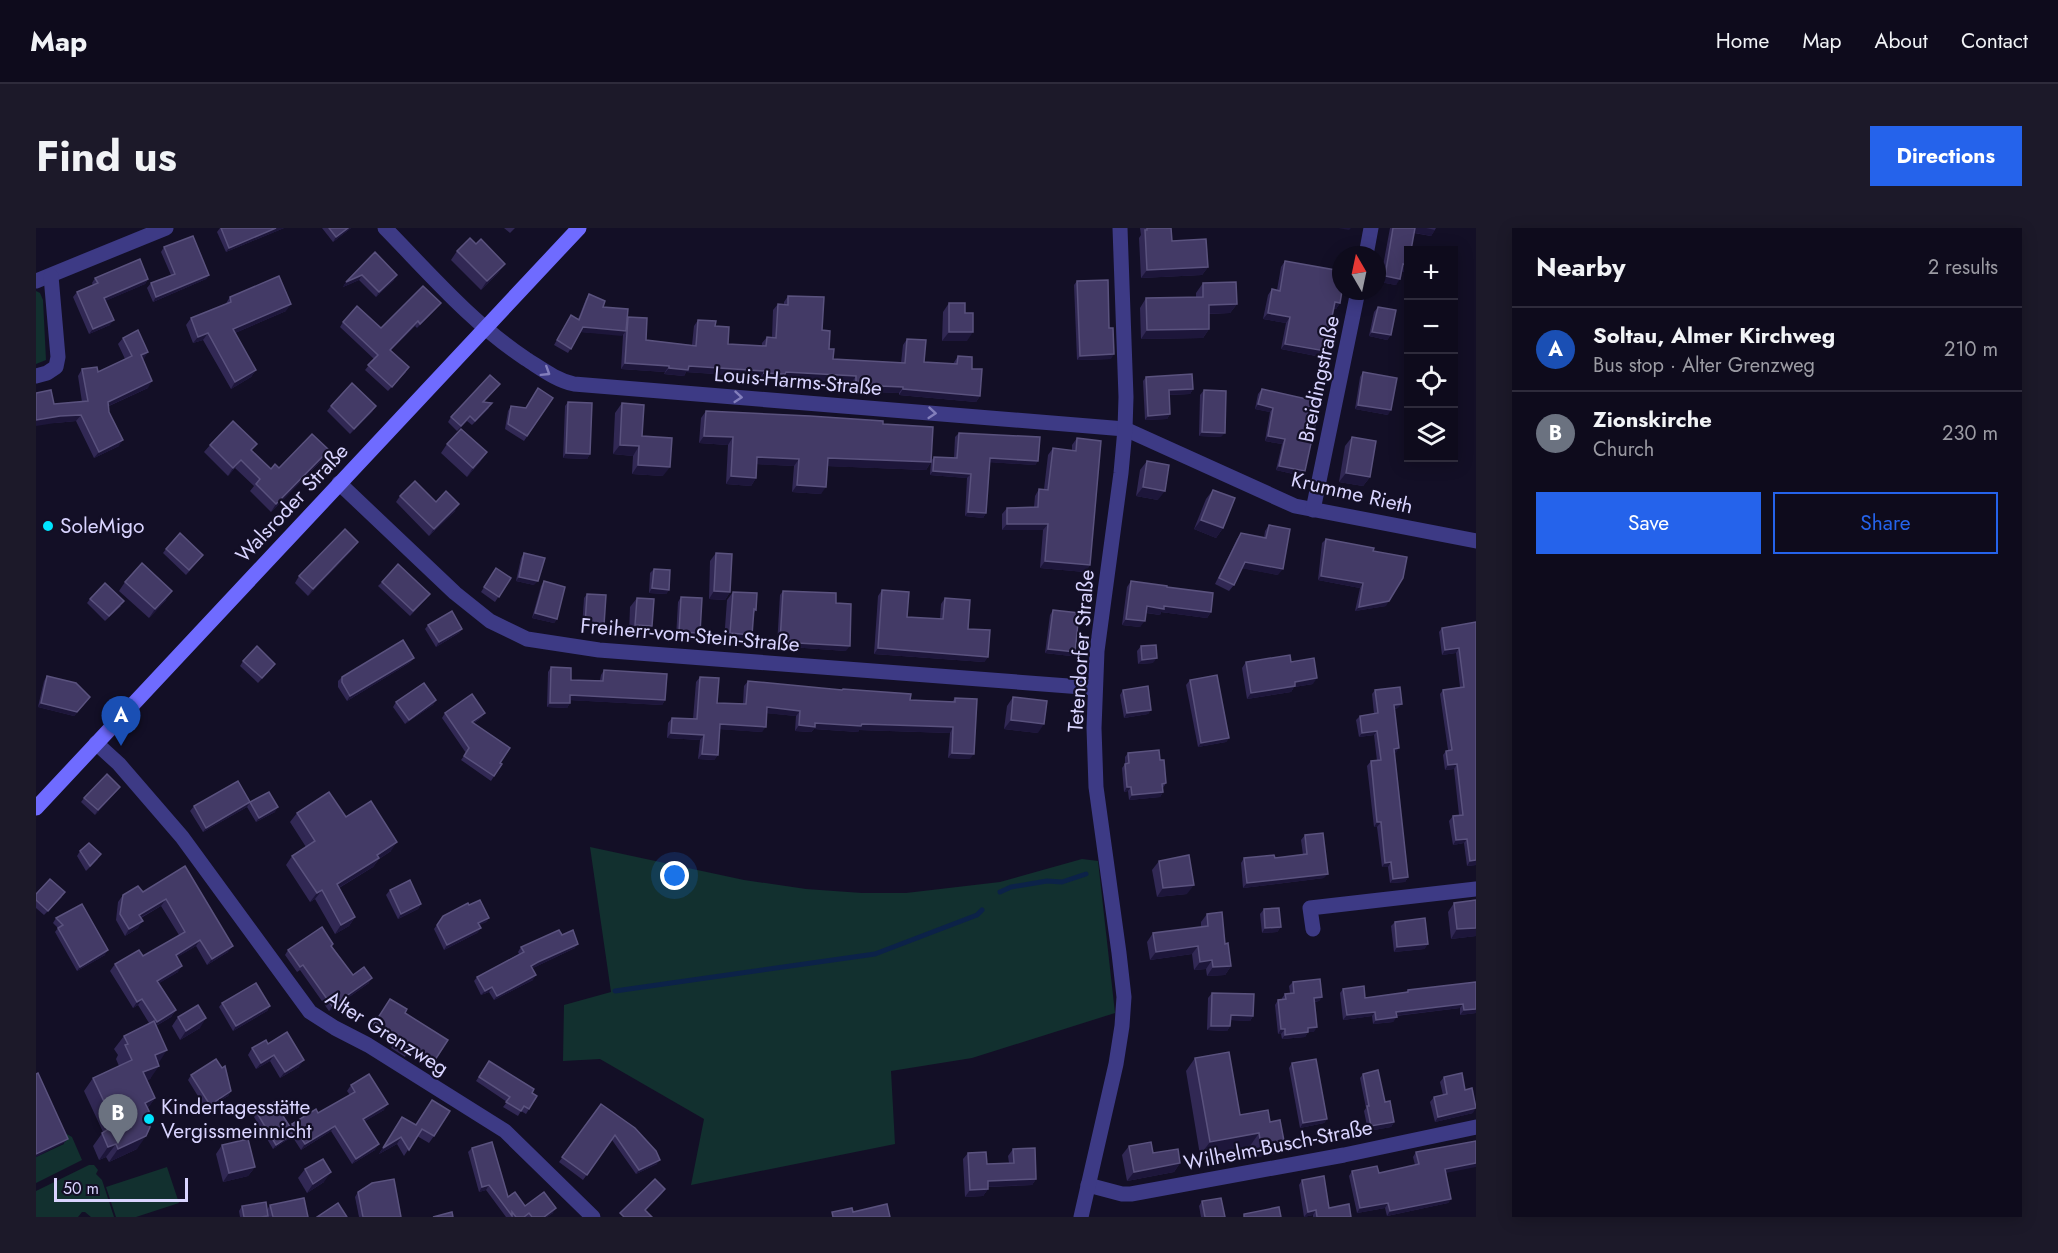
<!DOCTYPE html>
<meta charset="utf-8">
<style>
:root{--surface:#0e0b1c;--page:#1c1929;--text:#f1f3f6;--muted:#9b9ba3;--line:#2e2b3b;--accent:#2563eb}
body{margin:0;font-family:Jost,sans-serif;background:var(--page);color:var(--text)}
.controls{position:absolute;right:18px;top:18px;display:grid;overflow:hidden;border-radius:0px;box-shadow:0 3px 15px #0003}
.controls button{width:54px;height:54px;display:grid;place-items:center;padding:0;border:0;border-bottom:2px solid var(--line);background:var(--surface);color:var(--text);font:30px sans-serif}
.compass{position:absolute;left:1296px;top:18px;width:54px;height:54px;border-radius:50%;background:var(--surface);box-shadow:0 3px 15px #0003;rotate:351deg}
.scale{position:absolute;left:18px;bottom:15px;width:134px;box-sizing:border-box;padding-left:6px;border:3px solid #d9d4ff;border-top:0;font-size:16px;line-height:21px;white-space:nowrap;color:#d9d4ff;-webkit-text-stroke:4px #130f26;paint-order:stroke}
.you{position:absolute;left:639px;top:648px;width:21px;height:21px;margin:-15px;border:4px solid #fff;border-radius:50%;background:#1a73e8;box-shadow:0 0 0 9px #1a73e833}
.badge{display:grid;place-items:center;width:39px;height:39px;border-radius:50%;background:var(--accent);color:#fff;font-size:20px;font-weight:700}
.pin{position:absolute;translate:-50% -50px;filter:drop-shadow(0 2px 3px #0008)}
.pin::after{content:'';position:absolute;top:32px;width:21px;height:18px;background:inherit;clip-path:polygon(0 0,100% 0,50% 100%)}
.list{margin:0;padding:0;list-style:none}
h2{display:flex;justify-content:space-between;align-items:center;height:78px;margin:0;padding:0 24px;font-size:26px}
h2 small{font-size:20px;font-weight:400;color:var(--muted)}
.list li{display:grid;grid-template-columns:39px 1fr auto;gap:18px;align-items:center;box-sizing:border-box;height:84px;padding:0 24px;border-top:2px solid var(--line)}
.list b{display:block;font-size:22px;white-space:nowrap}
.list p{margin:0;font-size:20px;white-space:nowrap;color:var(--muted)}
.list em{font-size:20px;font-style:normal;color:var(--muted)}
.actions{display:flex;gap:12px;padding:18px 24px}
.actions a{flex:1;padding:14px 0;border:2px solid var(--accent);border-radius:0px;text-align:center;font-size:21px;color:var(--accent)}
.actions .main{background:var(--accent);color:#fff}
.icon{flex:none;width:33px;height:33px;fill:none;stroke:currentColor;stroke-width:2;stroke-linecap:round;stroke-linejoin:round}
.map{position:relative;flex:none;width:1440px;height:989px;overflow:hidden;border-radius:0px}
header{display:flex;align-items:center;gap:36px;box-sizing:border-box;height:84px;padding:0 30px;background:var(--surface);border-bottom:2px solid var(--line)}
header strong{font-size:28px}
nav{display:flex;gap:33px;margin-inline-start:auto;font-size:21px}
.intro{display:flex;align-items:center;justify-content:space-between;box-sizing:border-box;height:144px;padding:0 36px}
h1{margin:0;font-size:42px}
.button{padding:15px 27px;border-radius:0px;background:var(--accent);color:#fff;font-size:21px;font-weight:700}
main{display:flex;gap:36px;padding:0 36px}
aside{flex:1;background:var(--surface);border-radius:0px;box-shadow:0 3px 15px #0003}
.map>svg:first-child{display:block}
.green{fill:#12302f}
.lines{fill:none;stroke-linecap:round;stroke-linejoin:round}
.stream{stroke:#0c2248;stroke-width:5}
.minor{stroke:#3d3a85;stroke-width:15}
.tertiary{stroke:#3d3a85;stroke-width:15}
.secondary{stroke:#6f6bff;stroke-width:15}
.wall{fill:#312854}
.shaded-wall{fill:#1d163a}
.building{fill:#433a66;stroke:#5a527e;stroke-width:1.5}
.oneway{stroke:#837fbc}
.poi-dot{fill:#00e5ff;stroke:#130f26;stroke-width:2}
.labels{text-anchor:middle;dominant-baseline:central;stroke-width:4.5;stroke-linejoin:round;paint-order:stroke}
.street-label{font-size:21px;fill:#d9d4ff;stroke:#130f26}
.poi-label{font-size:21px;fill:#d9d4ff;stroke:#130f26;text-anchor:start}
</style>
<header>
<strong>Map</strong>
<nav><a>Home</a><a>Map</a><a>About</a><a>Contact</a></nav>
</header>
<div class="intro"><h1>Find us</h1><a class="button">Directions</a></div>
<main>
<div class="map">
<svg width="1440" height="989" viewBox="0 0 1440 989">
<rect width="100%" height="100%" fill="#130f26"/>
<g class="green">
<polygon points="0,63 4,65 7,72 10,132 0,136"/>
<polygon points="554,619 708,652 770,661 826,665 870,665 964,654 1046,631 1062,633 1079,785 936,830 855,843 859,916 655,957 668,891 564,831 527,833 528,777 575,764"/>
<polygon points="27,904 36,909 46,932 0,955 0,929 28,916"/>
<polygon points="53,937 58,937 62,942 60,946 66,952 78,989 55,989 49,984 46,984 42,989 0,989 0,963"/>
<polygon points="131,939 143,975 100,989 80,989 70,959"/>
</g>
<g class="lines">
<g class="stream">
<polyline points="964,664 975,659 1011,653 1026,654 1050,646"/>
<polyline points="579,763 839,726 941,687 946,682"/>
</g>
<g class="minor">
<path d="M349,0C394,46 436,95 490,131C506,141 520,152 538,156L1089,201L1259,278L1440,313"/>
<polyline points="1330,27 1335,0"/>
<polyline points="0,53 130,0"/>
<polyline points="0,148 11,145 20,139 22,129 15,48"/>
<polyline points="303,255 419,365 454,393 491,411 563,422 1059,460"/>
<polyline points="1277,282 1322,63"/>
<polyline points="60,515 83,536 146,609 274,784 299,800 332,817 469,903 557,989"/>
<polyline points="1277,701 1274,680 1440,661"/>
<polyline points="1052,957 1086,966 1095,966 1308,927 1440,899"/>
</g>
<polyline class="tertiary" points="1045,989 1080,836 1086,798 1088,769 1083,725 1060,559 1058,500 1061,423 1085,245 1089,201 1090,169 1084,0"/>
<polyline class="secondary" points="0,580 543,0"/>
</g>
<g class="wall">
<polygon points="184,0 248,0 190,24 181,4"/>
<polygon points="286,0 315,0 297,14"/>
<polygon points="468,0 479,0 474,5"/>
<polygon points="1104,0 1135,0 1136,13 1172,39 1166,47 1105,50 1103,10 1105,7"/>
<polygon points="1354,0 1400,0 1395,8 1378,5 1372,22 1372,38 1368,44 1366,43 1360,57 1344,54"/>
<polygon points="440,16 469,36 462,45 445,62 415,32 421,23"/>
<polygon points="128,19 173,47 170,51 117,74 111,60 115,55 135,47 125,24"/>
<polygon points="339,24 358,52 340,69 323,52 307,59 310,54"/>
<polygon points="1249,33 1304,75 1300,81 1297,81 1285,129 1245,121 1250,95 1227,91 1232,67 1236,61 1241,62 1245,39"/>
<polygon points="59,50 112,51 109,56 69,73 74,97 53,106 37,69 41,64 57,57 56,55"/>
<polygon points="1041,53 1073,100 1075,131 1041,132 1038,57"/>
<polygon points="1167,55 1201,76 1194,85 1173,86 1173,101 1167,110 1105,111 1104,80 1110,70 1160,69 1160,65"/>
<polygon points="553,66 567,79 591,90 592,89 610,112 656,117 658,98 662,92 679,98 692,116 726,118 726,115 731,109 736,109 737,82 742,76 748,76 748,74 752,68 786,102 797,131 865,135 867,117 871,111 888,134 917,136 922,128 936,141 944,168 940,174 863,167 863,165 816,163 816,154 747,150 745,153 724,151 724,149 650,144 648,148 628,146 629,144 585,141 587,107 545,104 532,125 518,117 535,87 542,91 550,71"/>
<polygon points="194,69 250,83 199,105 220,142 215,149 195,161 167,112 157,115 150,97 155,90 189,77"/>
<polygon points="913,75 929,85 931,113 906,113 907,84"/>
<polygon points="1342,79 1355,107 1351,112 1333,108 1338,84"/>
<polygon points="401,80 381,100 379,98 355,122 370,144 352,163 329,142 338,131 304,99 307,94 345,100"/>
<polygon points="87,110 108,131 106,131 112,160 73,178 73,184 83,218 58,230 40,193 19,195 18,176 46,174 42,148 46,141 62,144 89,131 82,116"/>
<polygon points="1327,144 1352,187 1319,181 1324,149"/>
<polygon points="1110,149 1157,161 1154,166 1133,167 1134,186 1131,191 1109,192 1107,153"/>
<polygon points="460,161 448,174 453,180 436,197 431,193 421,203 412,194 415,189"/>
<polygon points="1226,161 1284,174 1269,243 1266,248 1240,242 1246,216 1229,213 1234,184 1219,181 1222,166"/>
<polygon points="1168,162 1185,209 1163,208 1164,167"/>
<polygon points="517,170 488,213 469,201 472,183 475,178 489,180"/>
<polygon points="532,174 554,226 551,231 527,230 529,178"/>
<polygon points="586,175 606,208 627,248 596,246 597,228 577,226 579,185"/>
<polygon points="295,178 340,178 336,184 314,206 291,183"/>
<polygon points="670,183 847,196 895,233 898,229 918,230 919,209 923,205 1002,233 999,237 953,234 950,285 947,290 929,288 931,250 894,247 895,234 890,242 792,238 785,266 756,264 758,238 721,236 720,250 715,258 690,256 692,217 663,215 665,190"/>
<polygon points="1316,209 1334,249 1327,258 1303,254 1309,218"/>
<polygon points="1041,210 1054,337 1049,344 1004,340 1007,302 966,302 966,286 971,280 998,279 999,268 1003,261 1008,261 1012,227 1017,220 1036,223 1036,217"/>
<polygon points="411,216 451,224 444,234 431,249 405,225"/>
<polygon points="174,217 216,223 235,241 243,240 293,222 288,230 235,284 214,263 218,258 199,240 192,248 168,224"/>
<polygon points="1111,233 1122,272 1100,268 1104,242"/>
<polygon points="1177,262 1187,300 1180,310 1158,301 1170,271"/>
<polygon points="364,268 400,274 419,283 393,308 360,274"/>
<polygon points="1233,297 1242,347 1206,340 1198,357 1193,363 1179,356 1201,311 1205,305 1228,310 1229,303"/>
<polygon points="1290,311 1337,323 1350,378 1319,383 1324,360 1282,352 1286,315"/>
<polygon points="130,321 164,331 150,347 127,325"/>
<polygon points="317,321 272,368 259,355 263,348"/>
<polygon points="488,325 498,357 480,353 485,330"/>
<polygon points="680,325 694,364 689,372 673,371 674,333"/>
<polygon points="460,340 475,350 459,374 445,364"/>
<polygon points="618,341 633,362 630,366 613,365 614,345"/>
<polygon points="508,353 521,391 518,395 496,390 505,358"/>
<polygon points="1095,353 1131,359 1175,384 1171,390 1125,384 1124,387 1110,385 1104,399 1086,397 1091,359"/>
<polygon points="89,354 130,372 113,390 83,363"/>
<polygon points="346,354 391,370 374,388 342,358"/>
<polygon points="846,362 871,389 904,391 905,376 909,370 952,429 948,434 838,426 842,368"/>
<polygon points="747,363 800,375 810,423 741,418 744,367"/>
<polygon points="697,364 720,382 717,386 716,407 710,415 688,413 691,372"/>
<polygon points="551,366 568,397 565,401 546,400 548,370"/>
<polygon points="645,369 664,405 661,409 640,409 642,374"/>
<polygon points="601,370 616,398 610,408 593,406 594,379"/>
<polygon points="54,371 85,378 69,393 51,375"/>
<polygon points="1017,382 1035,428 1009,425 1014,387"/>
<polygon points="1440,394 1440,637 1431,638 1428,615 1417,617 1413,593 1417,588 1423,587 1418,541 1409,542 1407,527 1410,523 1412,522 1404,466 1407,462 1424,459 1420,425 1406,427 1403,404 1406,400"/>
<polygon points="392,397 426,401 423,405 400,419 389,401"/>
<polygon points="1105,418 1117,435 1102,436 1101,423"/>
<polygon points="207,433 236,440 222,455 204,438"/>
<polygon points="375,434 311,473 302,459 302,453 306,449"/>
<polygon points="1210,434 1255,434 1277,456 1258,459 1255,464 1211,471 1206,440"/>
<polygon points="515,439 535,452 564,452 565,447 568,442 629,472 626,477 534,472 534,475 531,480 511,479 512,444"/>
<polygon points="11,448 51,473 38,488 2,479 8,453"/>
<polygon points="664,449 681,475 707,476 708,458 712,453 806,462 807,461 874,472 916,474 919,470 934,531 912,530 914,505 823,502 822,504 778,501 775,504 759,503 760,488 731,485 726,504 684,501 682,527 678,532 662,531 664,512 631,510 632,495 636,490 657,491 660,454"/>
<polygon points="1154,452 1193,510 1190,514 1162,519 1150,457"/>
<polygon points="1087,462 1115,482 1112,486 1088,490 1084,467"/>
<polygon points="1339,462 1362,480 1358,481 1360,525 1358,525 1372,649 1369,654 1354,655 1352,639 1346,639 1341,599 1338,599 1331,538 1335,533 1341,533 1338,507 1323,509 1320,492 1324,488 1338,486 1336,466"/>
<polygon points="977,469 1002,505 968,501 971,478"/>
<polygon points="400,472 397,477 369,496 357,479 360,474"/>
<polygon points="409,485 446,489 438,495 464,535 466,536 455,553 425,532 430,525 406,490"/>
<polygon points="1092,525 1124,532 1130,555 1127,560 1127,564 1124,569 1093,572 1092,563 1088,564 1086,540 1089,536 1089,529"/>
<polygon points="84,559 59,587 45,574 48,570"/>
<polygon points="214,574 239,584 220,594 211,579 167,604 154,583 158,578"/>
<polygon points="261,585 310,589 355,623 343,631 337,639 303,660 319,689 313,698 299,706 279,671 274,674 250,637 256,628 270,619 254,594"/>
<polygon points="1269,607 1288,650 1207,660 1205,635 1208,630 1239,630 1267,627 1265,612"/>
<polygon points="44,623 62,631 50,643 41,628"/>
<polygon points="1123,633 1151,666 1121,669 1116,642"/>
<polygon points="149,638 192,724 171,737 160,718 141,729 142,744 123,755 140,782 135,789 120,798 122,835 114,851 111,852 119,870 111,881 101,921 73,934 70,929 63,932 57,918 67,904 48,863 57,850 83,838 80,831 82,827 78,821 88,808 113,795 102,777 97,780 74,743 79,736 107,728 143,707 125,678 105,690 102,700 89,708 80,692 82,674 87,667 107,664"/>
<polygon points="354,662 385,676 382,681 362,691 350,667"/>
<polygon points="0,666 26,669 8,687 0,680"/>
<polygon points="1440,672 1440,708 1415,711 1412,684 1418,675"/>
<polygon points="433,677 453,690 450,694 443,697 445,700 441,705 408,722 398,701 407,688"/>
<polygon points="1228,681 1245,699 1241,704 1226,705 1224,686"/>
<polygon points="1171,686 1189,716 1195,738 1189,747 1171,748 1170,741 1158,742 1156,726 1114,732 1111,714 1117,705 1165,699 1165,694"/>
<polygon points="20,690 69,727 41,743 19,704 22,700 17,695"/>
<polygon points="1359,694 1392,716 1388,721 1358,724 1355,698"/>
<polygon points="526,707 539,720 499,739 496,740 497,752 458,772 453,764 445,767 438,753 441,749 483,726 482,724 485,719"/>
<polygon points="297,716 296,718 317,747 333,755 293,783 264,742 261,744 249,727 252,722"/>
<polygon points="1257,754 1286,769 1283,773 1279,774 1278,804 1272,804 1269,809 1246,811 1245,806 1242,806 1239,777 1242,772 1246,772 1246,770 1249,766 1254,765 1253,758"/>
<polygon points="1440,754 1440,785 1424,787 1424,780 1360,788 1357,794 1337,796 1336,788 1307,792 1304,765 1307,761 1329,770 1370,764 1372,762"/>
<polygon points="1176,765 1217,788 1214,793 1195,792 1194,798 1191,803 1171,802 1172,770"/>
<polygon points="354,771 369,785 412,812 396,837 373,822 369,829 355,820 358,815 335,801"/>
<polygon points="186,775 234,778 231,783 197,803 183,779"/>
<polygon points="142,789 164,800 144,812 136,798"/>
<polygon points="232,816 263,839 244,850 234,833 220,841 212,827 216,820"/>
<polygon points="1159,830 1204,887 1234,894 1248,913 1238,926 1216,930 1214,918 1164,927 1150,843"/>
<polygon points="453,833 501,868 490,886 485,883 482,888 467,879 471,874 440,853"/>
<polygon points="1256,835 1291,891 1288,895 1264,900 1253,840"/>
<polygon points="1327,846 1358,894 1355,899 1332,903 1328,883 1330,880 1324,850"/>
<polygon points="155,847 195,863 192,868 170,881 152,852"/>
<polygon points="1408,849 1429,862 1437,885 1399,894 1394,874 1398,869 1407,867 1404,854"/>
<polygon points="315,857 348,882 329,893 339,922 316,936 295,903 265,922 256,908 254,910 237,921 218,889 221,885 254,899 256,896 282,885 314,867 311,863"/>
<polygon points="565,876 621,936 600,946 576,912 547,952 523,934"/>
<polygon points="366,889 398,908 393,915 381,908 368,928 361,916 343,926"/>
<polygon points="186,917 219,939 212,948 187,954 180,926"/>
<polygon points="1093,918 1117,925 1144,935 1138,944 1091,953 1086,927"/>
<polygon points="436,920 472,969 489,978 517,985 511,989 470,989 450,962 443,964 432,924"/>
<polygon points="977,921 1000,951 996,957 952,959 952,961 947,968 929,969 927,931 932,925 951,936 973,935 972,928"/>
<polygon points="1380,924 1409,945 1415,971 1412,975 1351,988 1349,980 1321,985 1313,948 1316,943 1343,945 1379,937 1377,929"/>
<polygon points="269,941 288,954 271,965 262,950"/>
<polygon points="1266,952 1293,980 1315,989 1277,989 1277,987 1268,989 1263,957"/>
<polygon points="322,964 365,989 323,989 319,969"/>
<polygon points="1166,973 1189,989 1165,989 1163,978"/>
<polygon points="234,977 272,989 204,989 203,983 206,978 231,982"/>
</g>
<g class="shaded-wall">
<polygon points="240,0 248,0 190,24 193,20"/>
<polygon points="312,0 315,0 297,14 300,9"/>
<polygon points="1302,0 1315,0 1313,2"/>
<polygon points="1378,0 1390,0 1399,2 1395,8 1375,4"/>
<polygon points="469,36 462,45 445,62 451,53"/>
<polygon points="1367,36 1372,38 1368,44 1362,42"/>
<polygon points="1172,39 1166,47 1105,50 1111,42"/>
<polygon points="173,47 170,51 117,74 120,69"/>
<polygon points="326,47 323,52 307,59 310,54"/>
<polygon points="361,47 358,52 340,69 343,64"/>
<polygon points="1349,48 1364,51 1360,57 1344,54"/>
<polygon points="112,51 109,56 65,75 68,70"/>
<polygon points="1299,74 1304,75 1300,81 1294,80"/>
<polygon points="405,75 401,80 381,100 384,96"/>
<polygon points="255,76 250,83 192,108 197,101"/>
<polygon points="1201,76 1194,85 1166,86 1173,77"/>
<polygon points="1232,85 1254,89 1250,95 1227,91"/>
<polygon points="78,92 74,97 53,106 57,101"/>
<polygon points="382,93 379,98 351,126 354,122"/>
<polygon points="547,99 590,103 586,108 544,104"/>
<polygon points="1173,101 1167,110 1105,111 1111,102"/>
<polygon points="913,104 937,104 931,113 906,113"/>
<polygon points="1336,104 1355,107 1351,112 1333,108"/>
<polygon points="172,105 167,112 157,115 162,109"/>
<polygon points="1249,116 1289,123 1285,129 1245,121"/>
<polygon points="112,124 108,131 100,134 105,127"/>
<polygon points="1078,126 1075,131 1041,132 1044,128"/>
<polygon points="589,135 633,138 629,144 585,141"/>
<polygon points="653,138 729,143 724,149 650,144 648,148 628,146 633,140"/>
<polygon points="220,142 215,149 195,161 199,154"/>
<polygon points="750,144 820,148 816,154 747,150 745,153 724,151 728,145"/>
<polygon points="116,153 112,160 68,180 72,174"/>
<polygon points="820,157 867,159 863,165 816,163"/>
<polygon points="867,161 944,168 940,174 863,167"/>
<polygon points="1157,161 1154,166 1130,167 1133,162"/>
<polygon points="1222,176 1237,180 1234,184 1219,181"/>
<polygon points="1322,177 1355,182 1352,187 1319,181"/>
<polygon points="340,178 336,184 314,206 318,201"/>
<polygon points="1134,186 1131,191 1109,192 1112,188"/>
<polygon points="45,187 40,193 19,195 0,198 0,192 24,188"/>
<polygon points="1166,204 1189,205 1185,209 1163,208"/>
<polygon points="668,208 697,209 692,217 663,215"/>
<polygon points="1232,208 1249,211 1246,216 1229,213"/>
<polygon points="87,212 83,218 58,230 63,224"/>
<polygon points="584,217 603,218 597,228 577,226"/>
<polygon points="293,222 288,230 235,284 240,276"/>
<polygon points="451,224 444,234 431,249 437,240"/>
<polygon points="530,225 554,226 551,231 527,230"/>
<polygon points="721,229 763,231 758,238 716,236"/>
<polygon points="792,230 895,234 890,242 787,238"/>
<polygon points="954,230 1002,233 999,237 950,234"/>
<polygon points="205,232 199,240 192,248 197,240"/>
<polygon points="602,237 634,239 627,248 596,246"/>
<polygon points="1243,238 1269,243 1266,248 1240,242"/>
<polygon points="897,243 935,246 931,250 894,247"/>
<polygon points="1310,245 1334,249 1327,258 1303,254"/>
<polygon points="695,248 720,250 715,258 690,256"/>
<polygon points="761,257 790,259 785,266 756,264"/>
<polygon points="1107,259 1129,263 1122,272 1100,268"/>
<polygon points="423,276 419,283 393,308 398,301"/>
<polygon points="932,284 950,285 947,290 929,288"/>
<polygon points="1165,292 1187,300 1180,310 1158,301"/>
<polygon points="971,296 1012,296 1007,302 966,302"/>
<polygon points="322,314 317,321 272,368 277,361"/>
<polygon points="1009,333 1054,337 1049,344 1004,340"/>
<polygon points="1209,334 1247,341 1242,347 1204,340"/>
<polygon points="1285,348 1327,355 1324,360 1282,352"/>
<polygon points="483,349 502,353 498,357 480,353"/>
<polygon points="616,360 633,362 630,366 613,365"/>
<polygon points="136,363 130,372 113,390 119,381"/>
<polygon points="678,363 694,364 689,372 673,371"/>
<polygon points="1353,373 1350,378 1319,383 1323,379"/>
<polygon points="1111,378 1128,378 1175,384 1171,390 1125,384 1124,387 1106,384"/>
<polygon points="499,385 521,391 518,395 496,390"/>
<polygon points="1090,391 1109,393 1104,399 1086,397"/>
<polygon points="549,396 568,397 565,401 546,400"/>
<polygon points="599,397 616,398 610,408 593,406"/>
<polygon points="426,401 423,405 400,419 403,414"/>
<polygon points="643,404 664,405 661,409 640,409"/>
<polygon points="694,405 716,407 710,415 688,413"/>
<polygon points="744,414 814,418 810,423 741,418"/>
<polygon points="842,420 952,429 948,434 838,426"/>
<polygon points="1423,420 1420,425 1406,427 1409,422"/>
<polygon points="1012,421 1039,424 1035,428 1009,425"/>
<polygon points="378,430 375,434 311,473 314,468"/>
<polygon points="1121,430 1117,435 1102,436 1106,432"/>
<polygon points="1281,450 1277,456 1258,459 1255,464 1211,471 1215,465 1259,454"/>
<polygon points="534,467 629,472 626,477 531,472"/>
<polygon points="54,469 38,488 2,479 5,475"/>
<polygon points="400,472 397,477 369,496 373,492"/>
<polygon points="514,475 534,475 531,480 511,479"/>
<polygon points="1366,476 1362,480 1355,481 1358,477"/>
<polygon points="731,479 764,483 760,488 727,485"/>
<polygon points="1115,482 1112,486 1088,490 1091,485"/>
<polygon points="449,485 446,489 433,498 436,494"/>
<polygon points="975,492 1008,496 1002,505 968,501"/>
<polygon points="779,495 826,496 917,499 914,505 823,502 822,504 778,501 775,504 759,503 763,497"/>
<polygon points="684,496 730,499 726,504 680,501"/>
<polygon points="1341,503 1338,507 1323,509 1326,505"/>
<polygon points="635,505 668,507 664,512 631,510"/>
<polygon points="1193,510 1190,514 1162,519 1165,515"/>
<polygon points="1363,520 1360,525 1354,526 1358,521"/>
<polygon points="916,525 938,526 934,531 912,530"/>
<polygon points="666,526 682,527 678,532 662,531"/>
<polygon points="1421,536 1418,541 1409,542 1412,537"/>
<polygon points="84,559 81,563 59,587 62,582"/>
<polygon points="1091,559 1095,559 1092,563 1088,564"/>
<polygon points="1127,564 1124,569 1093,572 1096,567"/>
<polygon points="214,574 211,579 167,604 170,600"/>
<polygon points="242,579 239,584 220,594 223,590"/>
<polygon points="1341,594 1345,594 1341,599 1338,599"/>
<polygon points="1431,611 1428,615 1417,617 1420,612"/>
<polygon points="361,614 355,623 343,631 337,639 294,665 301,656"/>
<polygon points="1440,632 1440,637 1431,638 1434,633"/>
<polygon points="1355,634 1352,639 1346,639 1349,635"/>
<polygon points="1292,646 1288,650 1207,660 1211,655"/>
<polygon points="1372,649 1369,654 1354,655 1357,651"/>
<polygon points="1158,657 1151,666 1121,669 1127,660"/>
<polygon points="286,662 279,671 274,674 281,665"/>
<polygon points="130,671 125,678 98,693 103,687"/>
<polygon points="385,676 382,681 362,691 365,686"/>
<polygon points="319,689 313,698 299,706 305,697"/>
<polygon points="453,690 450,694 439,700 442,695"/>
<polygon points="107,693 102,700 89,708 93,701"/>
<polygon points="1245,699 1241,704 1226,705 1229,700"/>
<polygon points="445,700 441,705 408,722 411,717"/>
<polygon points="1440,700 1440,708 1415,711 1421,701"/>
<polygon points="164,712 160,718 135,733 140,727"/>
<polygon points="542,716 539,720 499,739 492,743 495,738 502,734"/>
<polygon points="1392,716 1388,721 1358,724 1361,719"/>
<polygon points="197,718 192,724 171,737 176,731"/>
<polygon points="1162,718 1156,726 1114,732 1120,724"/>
<polygon points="72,722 69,727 41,743 44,739"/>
<polygon points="1176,732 1170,741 1158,742 1164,734"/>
<polygon points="146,738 142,744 117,759 121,753"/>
<polygon points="1195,738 1189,747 1171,748 1177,739"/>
<polygon points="500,747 497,752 458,772 461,768"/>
<polygon points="336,750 333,755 293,783 296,778"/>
<polygon points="456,759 453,764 445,767 449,763"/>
<polygon points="1286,769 1283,773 1275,774 1278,770"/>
<polygon points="106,771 102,777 97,780 101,774"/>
<polygon points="1427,776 1424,780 1357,788 1360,784"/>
<polygon points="234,778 231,783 197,803 200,798"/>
<polygon points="1440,781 1440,785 1424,787 1428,782"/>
<polygon points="140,782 135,789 116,800 121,794"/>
<polygon points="1339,784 1336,788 1307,792 1311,787"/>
<polygon points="1195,787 1217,788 1214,793 1192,792"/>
<polygon points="1361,789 1357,794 1337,796 1340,792"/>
<polygon points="170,790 164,800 144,812 150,803"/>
<polygon points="1175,798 1194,798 1191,803 1171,802"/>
<polygon points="1281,799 1278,804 1272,804 1269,809 1246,811 1249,807 1272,800"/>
<polygon points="1245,801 1249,801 1245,806 1242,806"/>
<polygon points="131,822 122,836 119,827"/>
<polygon points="238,827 234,833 220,841 225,835"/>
<polygon points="268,832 263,839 244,850 249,844"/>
<polygon points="123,838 114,851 98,858 107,844"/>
<polygon points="195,863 192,868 170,881 174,877"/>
<polygon points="119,870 109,884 109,875"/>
<polygon points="352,876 348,882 323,897 327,891"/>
<polygon points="1440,880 1437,885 1399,894 1402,889"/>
<polygon points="1291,891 1288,895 1264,900 1267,895"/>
<polygon points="1358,894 1355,899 1332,903 1335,898"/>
<polygon points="299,898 295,903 265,922 269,916"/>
<polygon points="258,905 254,910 237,921 240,917"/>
<polygon points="1223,905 1214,918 1164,927 1174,914"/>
<polygon points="110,908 101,921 73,934 82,921"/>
<polygon points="365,909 361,916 343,926 347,920"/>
<polygon points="32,911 28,915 0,929 0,926"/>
<polygon points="1248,913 1238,926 1216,930 1225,917"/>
<polygon points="80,916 70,929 63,932 72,919"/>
<polygon points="343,916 339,922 316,936 320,931"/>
<polygon points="624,932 621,936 600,946 603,942"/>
<polygon points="1144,935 1138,944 1091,953 1098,944"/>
<polygon points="1440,935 1440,939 1405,946 1409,941"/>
<polygon points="219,939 212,948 187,954 193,945"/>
<polygon points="295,944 288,954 271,965 277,956"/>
<polygon points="1000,951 996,957 947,959 952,953"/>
<polygon points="453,957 450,962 443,964 446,959"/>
<polygon points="629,961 626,966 606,986 609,982"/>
<polygon points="952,961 947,968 929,969 934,962"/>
<polygon points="1415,971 1412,975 1351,988 1354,983"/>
<polygon points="1352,975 1349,980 1321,985 1324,980"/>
<polygon points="520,980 517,985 511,989 508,989"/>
<polygon points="1280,982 1277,987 1268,989 1272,984"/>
</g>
<g class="building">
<polygon points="185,0 240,0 193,20"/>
<polygon points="293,0 312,0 300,9"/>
<polygon points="1111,0 1135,0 1136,13 1170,11 1172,39 1111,42 1109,2 1111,2"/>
<polygon points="1357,0 1379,0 1375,22 1372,22 1372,37 1367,36 1364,51 1349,48"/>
<polygon points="157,8 173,47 120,69 115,55 139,46 128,19"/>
<polygon points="434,10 440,16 445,11 469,36 451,53 421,23"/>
<polygon points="339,24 361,47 343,64 326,47 310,54"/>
<polygon points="104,31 112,51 68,70 78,92 57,101 41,64 62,55 59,50"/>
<polygon points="1249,33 1305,43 1305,63 1306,63 1304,75 1299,74 1289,123 1249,116 1254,89 1232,85 1236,61 1244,63"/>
<polygon points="243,48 255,76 197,101 220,142 199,154 172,105 162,109 155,90 195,74 194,69"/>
<polygon points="1072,52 1073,100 1077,100 1078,126 1044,128 1041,53"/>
<polygon points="1200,54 1201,76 1173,77 1173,101 1111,102 1110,70 1167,69 1167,55"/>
<polygon points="387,58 405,75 384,96 382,93 354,122 373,139 356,159 332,137 342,127 307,94 321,78 345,100"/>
<polygon points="553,66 569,73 567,79 592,81 590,103 547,99 535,121 521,112 535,87 543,92"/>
<polygon points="752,68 788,69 786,102 794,103 793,121 798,121 797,131 869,135 871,111 890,112 888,134 921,136 922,128 936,129 936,141 946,141 944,168 867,161 867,159 820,157 820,148 750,144 749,146 728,145 729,143 653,138 652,142 633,140 633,138 589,135 592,89 611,90 610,112 660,118 662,92 680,93 679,98 693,99 692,116 730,118 731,109 740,110 742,76 752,77"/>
<polygon points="913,75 929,75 929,85 937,85 937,104 913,104"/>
<polygon points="1342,79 1360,82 1355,107 1336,104"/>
<polygon points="102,102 112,124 105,127 116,153 72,174 73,184 87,212 63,224 45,187 24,188 0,192 0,165 15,162 18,176 52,173 46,141 61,139 62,144 96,128 87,110"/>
<polygon points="1327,144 1361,150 1355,182 1322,177"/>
<polygon points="1156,146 1157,161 1133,162 1134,186 1112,188 1110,149"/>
<polygon points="454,147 464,156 447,174 456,175 439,193 434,188 425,198 415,189"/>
<polygon points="316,155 340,178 318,201 295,178"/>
<polygon points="502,160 517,170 491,208 472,196 475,178 490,180"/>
<polygon points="1226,161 1284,174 1269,243 1243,238 1249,211 1232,208 1237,180 1222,176"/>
<polygon points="1168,162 1190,163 1189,205 1166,204"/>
<polygon points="532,174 556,175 554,226 530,225"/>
<polygon points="586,175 608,177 606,208 636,210 634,239 602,237 603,218 584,217"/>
<polygon points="670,183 774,188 847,193 847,196 897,199 895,234 792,230 790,259 761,257 763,231 721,229 720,250 695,248 697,209 668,208"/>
<polygon points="197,193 221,216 215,222 235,241 239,236 243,240 276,206 293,222 240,276 220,256 224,251 205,232 197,240 174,217"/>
<polygon points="425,201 451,224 437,240 411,216"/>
<polygon points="923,205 1004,209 1002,233 954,230 950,285 932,284 935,246 897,243 898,229 921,230"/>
<polygon points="1316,209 1340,213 1334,249 1310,245"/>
<polygon points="1041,210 1065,213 1054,337 1009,333 1012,296 971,296 971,280 1002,279 1003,261 1012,262 1017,220 1040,223"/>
<polygon points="1111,233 1133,237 1129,263 1107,259"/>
<polygon points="379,253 400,274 410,263 423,276 398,301 364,268"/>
<polygon points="1177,262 1199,270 1187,300 1165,292"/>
<polygon points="1233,297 1254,301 1247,341 1209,334 1198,357 1183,350 1205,305 1230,310"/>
<polygon points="309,301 322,314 277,361 263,348"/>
<polygon points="144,305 167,327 153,342 130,321"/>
<polygon points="1290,311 1338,320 1337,323 1371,329 1367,350 1353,373 1323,379 1327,355 1285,348"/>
<polygon points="488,325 509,330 502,353 483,349"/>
<polygon points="680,325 696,326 694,364 678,363"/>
<polygon points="106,335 136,363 119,381 89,354"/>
<polygon points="362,336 394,366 377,383 346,354"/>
<polygon points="460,340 475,350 463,369 448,359"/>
<polygon points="618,341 634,342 633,362 616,360"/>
<polygon points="508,353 529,359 521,391 499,385"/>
<polygon points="1095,353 1131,358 1131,359 1177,365 1175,384 1128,378 1128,381 1111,378 1109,393 1090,391"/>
<polygon points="69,355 88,373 73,388 54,371"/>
<polygon points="846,362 873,364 871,389 907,391 909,370 934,372 932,401 954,402 952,429 842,420"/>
<polygon points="747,363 800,365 800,375 815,376 814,418 744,414"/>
<polygon points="697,364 721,365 720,382 718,381 716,407 694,405"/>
<polygon points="551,366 570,367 568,397 549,396"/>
<polygon points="645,369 666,370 664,405 643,404"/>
<polygon points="601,370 618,371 616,398 599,397"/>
<polygon points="1017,382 1043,385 1039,424 1012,421"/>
<polygon points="416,383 426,401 403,414 392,397"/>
<polygon points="1440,394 1440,632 1434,633 1431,611 1420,612 1417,588 1427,587 1421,536 1412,537 1410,523 1416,522 1407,462 1428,459 1423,420 1409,422 1406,400"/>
<polygon points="367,412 378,430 314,468 306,454 306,449"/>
<polygon points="1120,417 1121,430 1106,432 1105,418"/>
<polygon points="221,418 239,436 226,450 207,433"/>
<polygon points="1254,427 1255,434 1278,430 1281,450 1259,454 1259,458 1215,465 1210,434"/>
<polygon points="515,439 535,440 535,452 567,453 568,442 631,446 629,472 534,467 534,475 514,475"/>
<polygon points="1181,447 1193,510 1165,515 1154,452"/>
<polygon points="11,448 40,455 54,469 41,484 5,475"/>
<polygon points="664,449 683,450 681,475 710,476 712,453 806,462 807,461 875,466 874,472 919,474 919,470 941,471 938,526 916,525 917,499 826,496 825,498 779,495 779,499 763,497 764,483 731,479 730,499 684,496 682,527 666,526 668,507 635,505 636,490 661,491"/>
<polygon points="388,455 400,472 373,492 360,474"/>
<polygon points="1112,458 1115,482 1091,485 1087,462"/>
<polygon points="1364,459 1366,476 1358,477 1363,520 1358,521 1372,649 1357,651 1355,634 1349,635 1345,594 1341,594 1335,533 1345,532 1341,503 1326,505 1324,488 1342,485 1339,462"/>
<polygon points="436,466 449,485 436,494 474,520 464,535 466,536 458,548 428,528 433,520 409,485"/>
<polygon points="977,469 1011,473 1008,496 975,492"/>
<polygon points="1123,522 1124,532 1128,532 1130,555 1126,556 1127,564 1096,567 1095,559 1091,559 1089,536 1093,535 1092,525"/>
<polygon points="71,546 84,559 62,582 48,570"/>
<polygon points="202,553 214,574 170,600 158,578"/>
<polygon points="233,564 242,579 223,590 214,574"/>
<polygon points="293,564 310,589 335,573 361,614 341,627 343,630 301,656 319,689 305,697 286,662 281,665 256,628 279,613 261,585"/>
<polygon points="1287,605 1292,646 1211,655 1208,630 1238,627 1239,630 1271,626 1269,607"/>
<polygon points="53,615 65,626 54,638 44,623"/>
<polygon points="1153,627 1158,657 1127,660 1123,633"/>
<polygon points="149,638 197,718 176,731 164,712 140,727 146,738 121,753 140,782 121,794 106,771 101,774 79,736 103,722 107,728 149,704 130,671 103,687 107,693 93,701 84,686 87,667 102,658 107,664"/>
<polygon points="14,651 29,664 12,683 0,672 0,666"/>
<polygon points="374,652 385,676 365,686 354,662"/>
<polygon points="444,672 453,690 442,695 445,700 411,717 401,697 407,688 432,675 433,677"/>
<polygon points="1440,672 1440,700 1421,701 1418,675"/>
<polygon points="46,676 72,722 44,739 22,700 27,697 20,690"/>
<polygon points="1243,680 1245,699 1229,700 1228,681"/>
<polygon points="1186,684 1189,716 1192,715 1195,738 1177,739 1176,732 1164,734 1162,718 1120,724 1117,705 1172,698 1171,686"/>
<polygon points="1389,690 1392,716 1361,719 1359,694"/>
<polygon points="286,699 297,716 295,718 317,747 328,739 336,750 296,778 267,737 264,739 252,722"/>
<polygon points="523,702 526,707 537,702 542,716 502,734 495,738 500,747 461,768 456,759 449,763 441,749 488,724 485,719"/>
<polygon points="1284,751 1286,769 1278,770 1281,799 1272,800 1272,804 1249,807 1249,801 1245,801 1242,772 1250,771 1249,766 1258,765 1257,754"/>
<polygon points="1440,754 1440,781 1428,782 1427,776 1360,784 1361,789 1340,792 1339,784 1311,787 1307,761 1328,758 1329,770 1372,764 1372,762"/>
<polygon points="220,755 234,778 200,798 186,775"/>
<polygon points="1176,765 1218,766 1217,788 1195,787 1194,798 1175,798"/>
<polygon points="354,771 371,781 369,785 412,812 399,832 376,818 372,824 358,815 361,810 338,796"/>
<polygon points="162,777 170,790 150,803 142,789"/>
<polygon points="118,793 131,822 119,827 123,838 107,844 119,870 109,875 113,883 114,899 110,908 82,921 80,916 72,919 66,905 79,897 57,850 96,832 89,817 92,816 88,808"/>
<polygon points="251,804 268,832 249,844 238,827 225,835 216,820 230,812 232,816"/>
<polygon points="1193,824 1204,887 1232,882 1234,894 1244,892 1248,913 1225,917 1223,905 1174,914 1159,830"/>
<polygon points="180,831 186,840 189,838 195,863 174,877 155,847"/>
<polygon points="1280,831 1291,891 1267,895 1256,835"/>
<polygon points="453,833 498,861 496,865 501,868 493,881 488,878 485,883 470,874 474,869 443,849"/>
<polygon points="1342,842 1349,874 1354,873 1358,894 1335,898 1331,878 1333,878 1327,846"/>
<polygon points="2,845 32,911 0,926 0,846"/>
<polygon points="1426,845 1429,862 1436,860 1440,880 1402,889 1398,869 1411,866 1408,849"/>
<polygon points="333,846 352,876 327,891 343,916 320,931 299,898 269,916 256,896 280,881 282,885 319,864 315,857"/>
<polygon points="396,872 414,883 398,908 386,901 373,922 365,909 347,920 366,889 380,897"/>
<polygon points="238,874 258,905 240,917 221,885"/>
<polygon points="565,876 599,900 620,923 624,932 603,942 579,907 551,947 526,929"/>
<polygon points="212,911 219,939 193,945 186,917"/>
<polygon points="1440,913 1440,935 1409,941 1415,971 1354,983 1352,975 1324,980 1316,943 1341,938 1343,945 1383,936 1380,924"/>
<polygon points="456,914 472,969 479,964 489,978 508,964 520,980 508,989 496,989 493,985 488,989 480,989 476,984 476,988 453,957 446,959 436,920"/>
<polygon points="1115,914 1117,925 1142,921 1144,935 1098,944 1093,918"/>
<polygon points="999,920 1000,951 952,953 952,961 934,962 932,925 950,924 951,936 978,935 977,921"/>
<polygon points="287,931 295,944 277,956 269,941"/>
<polygon points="1288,948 1293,980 1313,976 1315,989 1281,989 1280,982 1272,984 1266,952"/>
<polygon points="358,951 365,989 327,989 322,964 336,955"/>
<polygon points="619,951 629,961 609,982 616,989 588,989 584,985"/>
<polygon points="268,970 272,989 237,989 234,977"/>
<polygon points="1185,970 1189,989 1169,989 1166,973"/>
<polygon points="230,974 232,988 225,989 208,989 206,978"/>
<polygon points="302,975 311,989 281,989"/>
<polygon points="851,976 854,989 797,989 796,984 816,980 817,984"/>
<polygon points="1243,979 1245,989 1208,989 1208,986"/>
<polygon points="416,984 417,989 397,989"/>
</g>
<defs><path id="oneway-chevron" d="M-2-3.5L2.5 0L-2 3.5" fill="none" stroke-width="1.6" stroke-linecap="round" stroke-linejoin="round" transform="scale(1.5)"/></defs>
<g class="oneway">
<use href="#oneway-chevron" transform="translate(510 144) rotate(32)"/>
<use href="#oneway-chevron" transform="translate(702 169) rotate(5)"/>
<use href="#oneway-chevron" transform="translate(896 185) rotate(5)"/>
</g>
<g class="poi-dot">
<circle cx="12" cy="298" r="6"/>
<circle cx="113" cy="891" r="6"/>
</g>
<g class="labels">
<g class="street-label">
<text transform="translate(1283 151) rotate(-78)">Breidingstraße</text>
<text transform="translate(762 153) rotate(5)">Louis-Harms-Straße</text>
<text transform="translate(1316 265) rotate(13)">Krumme Rieth</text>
<text transform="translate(256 275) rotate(-47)">Walsroder Straße</text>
<text transform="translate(654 407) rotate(5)">Freiherr-vom-Stein-Straße</text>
<text transform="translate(1045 423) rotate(-86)">Tetendorfer Straße</text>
<text transform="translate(351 805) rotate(32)">Alter Grenzweg</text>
<text transform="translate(1242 917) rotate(-11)">Wilhelm-Busch-Straße</text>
</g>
<g class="poi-label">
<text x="24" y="298">SoleMigo</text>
<text x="125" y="879">Kindertagesstätte<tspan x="125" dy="24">Vergissmeinnicht</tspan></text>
</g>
</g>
</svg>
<div class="controls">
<button>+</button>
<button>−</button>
<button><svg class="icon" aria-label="locate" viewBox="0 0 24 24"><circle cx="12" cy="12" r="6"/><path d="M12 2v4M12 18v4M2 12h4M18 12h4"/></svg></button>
<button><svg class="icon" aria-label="layers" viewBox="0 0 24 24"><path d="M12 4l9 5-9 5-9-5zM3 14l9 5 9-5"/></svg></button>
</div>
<svg class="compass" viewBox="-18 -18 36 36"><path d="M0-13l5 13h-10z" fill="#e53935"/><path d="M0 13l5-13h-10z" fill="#9b9ba3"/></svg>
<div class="scale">50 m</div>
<div class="you"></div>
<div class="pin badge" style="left:85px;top:518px;background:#1a4fb4">A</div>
<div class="pin badge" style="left:82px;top:916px;background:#6b7280">B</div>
</div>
<aside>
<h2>Nearby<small>2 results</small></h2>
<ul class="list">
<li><span class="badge" style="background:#1a4fb4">A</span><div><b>Soltau, Almer Kirchweg</b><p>Bus stop · Alter Grenzweg</p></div><em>210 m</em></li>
<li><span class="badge" style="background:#6b7280">B</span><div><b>Zionskirche</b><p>Church</p></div><em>230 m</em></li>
</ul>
<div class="actions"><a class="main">Save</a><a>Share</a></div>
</aside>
</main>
